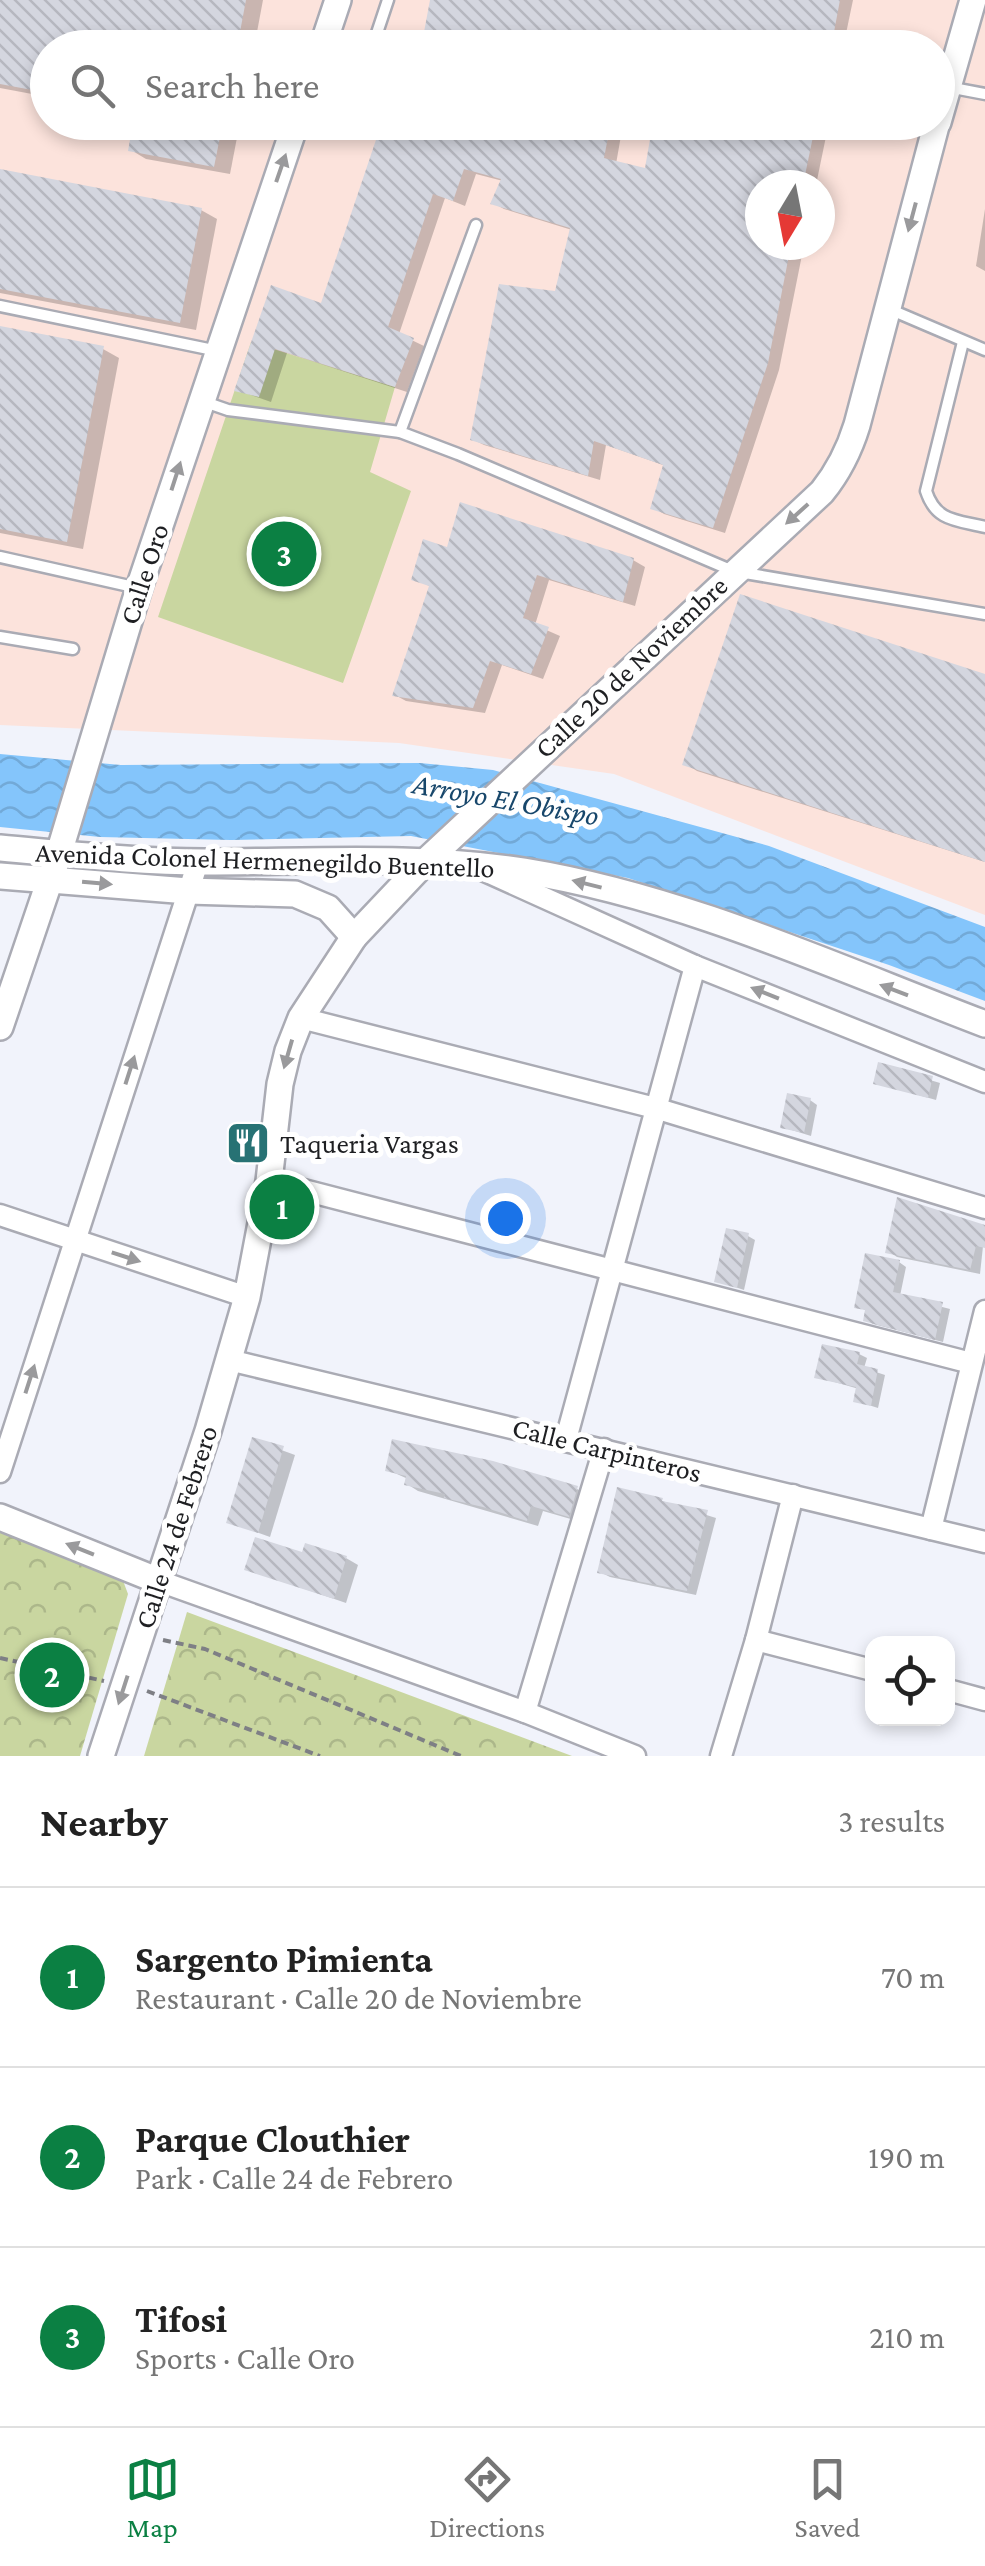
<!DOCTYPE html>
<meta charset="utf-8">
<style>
:root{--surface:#fff;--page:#f6f6f6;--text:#222;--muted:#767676;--line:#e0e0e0;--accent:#0b8043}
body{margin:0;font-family:"Crimson Pro",serif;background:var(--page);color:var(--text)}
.controls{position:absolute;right:30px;bottom:30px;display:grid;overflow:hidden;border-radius:20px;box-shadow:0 5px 15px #0003}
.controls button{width:90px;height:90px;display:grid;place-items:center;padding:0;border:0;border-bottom:2px solid var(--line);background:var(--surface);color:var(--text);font:50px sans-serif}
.compass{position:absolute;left:745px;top:170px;width:90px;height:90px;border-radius:50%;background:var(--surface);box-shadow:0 5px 15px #0003;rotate:190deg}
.you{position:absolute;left:505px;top:1218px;width:35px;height:35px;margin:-25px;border:8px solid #fff;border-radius:50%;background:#1a73e8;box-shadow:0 0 0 15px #1a73e833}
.badge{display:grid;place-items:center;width:65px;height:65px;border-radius:50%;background:var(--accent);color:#fff;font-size:32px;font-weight:700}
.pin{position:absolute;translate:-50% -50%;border:5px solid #fff;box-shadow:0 2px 10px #0006}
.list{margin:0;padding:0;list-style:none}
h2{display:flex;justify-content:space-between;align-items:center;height:130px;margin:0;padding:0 40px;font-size:42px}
h2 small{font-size:32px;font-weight:400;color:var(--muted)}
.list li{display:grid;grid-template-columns:65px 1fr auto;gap:30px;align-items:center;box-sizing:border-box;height:180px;padding:0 40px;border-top:2px solid var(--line)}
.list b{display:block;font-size:38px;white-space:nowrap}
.list p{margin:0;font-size:32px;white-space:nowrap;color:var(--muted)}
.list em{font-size:32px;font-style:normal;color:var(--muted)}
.icon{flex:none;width:55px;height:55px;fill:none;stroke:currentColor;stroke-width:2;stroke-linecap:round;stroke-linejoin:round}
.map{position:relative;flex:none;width:985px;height:1756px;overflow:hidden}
.search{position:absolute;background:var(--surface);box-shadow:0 5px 15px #0003;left:30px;right:30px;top:30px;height:110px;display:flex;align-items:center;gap:25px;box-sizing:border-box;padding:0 35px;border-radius:55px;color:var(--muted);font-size:38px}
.sheet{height:670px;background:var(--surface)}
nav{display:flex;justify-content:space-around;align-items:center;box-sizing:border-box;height:140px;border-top:2px solid var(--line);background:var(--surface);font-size:28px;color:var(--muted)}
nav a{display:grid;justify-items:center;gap:5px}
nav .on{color:var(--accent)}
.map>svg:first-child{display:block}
.industrial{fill:#fce3dc;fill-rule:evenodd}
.park{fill:url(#park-crowns)}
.pitch{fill:#c9d6a0}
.water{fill:url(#water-waves)}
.shadow{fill:#0003;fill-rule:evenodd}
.building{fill:url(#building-back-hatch)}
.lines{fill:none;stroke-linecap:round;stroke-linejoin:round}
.service-casing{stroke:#aaabb4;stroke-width:15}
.minor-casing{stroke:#aaabb4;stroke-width:25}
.tertiary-casing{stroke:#aaabb4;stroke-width:30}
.path{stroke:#7e7f85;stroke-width:4;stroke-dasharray:8 5;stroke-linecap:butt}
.service{stroke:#fff;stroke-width:10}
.minor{stroke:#fff;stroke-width:20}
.tertiary{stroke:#fff;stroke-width:25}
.oneway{fill:#9a9a9c}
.labels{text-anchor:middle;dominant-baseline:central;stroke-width:10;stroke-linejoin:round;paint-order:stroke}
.street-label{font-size:28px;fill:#1e1f22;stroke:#fff}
.poi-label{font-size:28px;fill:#1e1f22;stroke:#fff;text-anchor:start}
.water-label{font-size:30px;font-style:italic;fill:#18476b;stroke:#fff}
</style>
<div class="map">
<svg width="985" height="1756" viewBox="0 0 985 1756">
<defs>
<pattern id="park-crowns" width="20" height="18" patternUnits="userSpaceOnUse" patternTransform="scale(2.5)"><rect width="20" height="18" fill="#c9d6a0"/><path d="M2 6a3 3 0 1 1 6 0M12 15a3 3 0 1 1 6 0" fill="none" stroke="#acb78a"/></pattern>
<pattern id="water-waves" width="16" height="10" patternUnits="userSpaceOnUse" patternTransform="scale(2.5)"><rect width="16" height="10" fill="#84c5fb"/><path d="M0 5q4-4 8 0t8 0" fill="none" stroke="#72a9d7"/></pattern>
<pattern id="building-back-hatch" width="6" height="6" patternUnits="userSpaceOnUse" patternTransform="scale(2.5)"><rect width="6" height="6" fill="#d4d6df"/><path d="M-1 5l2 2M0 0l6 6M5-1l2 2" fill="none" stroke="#b6b7bf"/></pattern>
</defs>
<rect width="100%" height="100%" fill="#f1f3fb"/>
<path class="industrial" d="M0,0H985V915L614,774L399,743L0,725ZM48,48H938V122H48ZM760,185H820V245H760Z"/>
<g class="park">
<polygon points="0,1528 122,1578 128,1594 80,1756 0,1756"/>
<polygon points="187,1612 572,1756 144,1756"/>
</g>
<polygon class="pitch" points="251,342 395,387 370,472 411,491 343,683 158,617"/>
<polygon class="water" points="0,754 121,765 420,763 493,770 769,846 985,927 985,1001 889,965 628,878 411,836 231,840 100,837 0,827"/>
<g class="shadow">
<polygon points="0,0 263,0 254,48 48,48 48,97 0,88"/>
<polygon points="433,0 853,0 843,48 424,48"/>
<polygon points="136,122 240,122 230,174 146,159 131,150"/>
<path d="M384,122H829L816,185H760V245H804L779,370L725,533L664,514L653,507L666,466L606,445L600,480L484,445L472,439L557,294L572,230L504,209L493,203L503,181L476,174L465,206L445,198L399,334L424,346L407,392L287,353L271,402L237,390L273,288L323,307ZM622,130L653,136L647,171L616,164Z"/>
<polygon points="0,172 201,210 217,219 196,330 0,293"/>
<polygon points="985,209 985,271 976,266"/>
<polygon points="0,329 103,349 119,358 83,549 0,533"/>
<polygon points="449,550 633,560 645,567 635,606 549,580 535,625 560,636 543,679 502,665 485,713 406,701 395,695 431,587 414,578"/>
<polygon points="985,677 985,862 697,771 686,764"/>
<polygon points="880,1065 940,1083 936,1100 876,1083"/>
<polygon points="810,1100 817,1105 811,1136 782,1127"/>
<polygon points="985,1228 980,1274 897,1257 888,1251"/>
<polygon points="748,1236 755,1240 744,1290 717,1281"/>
<polygon points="899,1262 906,1267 900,1296 950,1309 943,1342 873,1324 866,1319 867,1311 857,1306"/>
<polygon points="859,1354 867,1358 864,1368 885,1375 878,1408 856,1401 859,1389 817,1377"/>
<polygon points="254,1440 295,1455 270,1537 229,1522"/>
<polygon points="493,1463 577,1489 589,1495 581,1522 543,1511 538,1526 418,1491 407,1484 408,1479 388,1470"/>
<polygon points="662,1501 716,1518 696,1595 610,1577 600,1572"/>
<polygon points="304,1555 346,1558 358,1565 346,1603 247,1569"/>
</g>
<g class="building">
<polygon points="0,0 246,0 237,48 48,48 48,93 0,84"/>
<polygon points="430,0 840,0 831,48 421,48"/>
<polygon points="133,122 223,122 214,167 128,151"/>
<polygon points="382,122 611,122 604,158 645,168 653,122 816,122 803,185 760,185 760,245 791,245 768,363 713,528 650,509 663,465 594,441 588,476 470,440 499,284 555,291 570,228 490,204 501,179 464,169 453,201 433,194 388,327 414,338 395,387 275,349 259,397 234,391 271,285 321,303"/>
<polygon points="0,169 202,208 180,323 0,289"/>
<polygon points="0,326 104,346 67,542 0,529"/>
<polygon points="460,502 634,558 623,602 537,575 523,618 549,627 531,674 490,661 473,708 392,696 429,586 411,580 423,539 447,547"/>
<polygon points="740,594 985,674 985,862 682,765"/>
<polygon points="878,1062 933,1076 928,1098 873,1084"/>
<polygon points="787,1093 811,1098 804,1133 780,1128"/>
<polygon points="897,1197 985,1225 985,1248 976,1246 970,1270 885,1253"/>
<polygon points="726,1228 749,1233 737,1288 714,1282"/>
<polygon points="865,1253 900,1260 893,1292 943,1302 935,1340 863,1321 865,1310 854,1308"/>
<polygon points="822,1344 860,1352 857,1364 878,1369 871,1406 853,1402 856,1387 814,1378"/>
<polygon points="252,1437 284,1446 258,1533 226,1523"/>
<polygon points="392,1439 493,1461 578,1486 569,1517 531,1506 527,1521 483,1507 444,1498 445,1494 404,1485 406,1476 385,1471"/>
<polygon points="617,1487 663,1498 662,1501 708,1510 687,1591 597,1573"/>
<polygon points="255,1537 302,1552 305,1543 347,1556 334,1599 244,1570"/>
</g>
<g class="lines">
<g class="service-casing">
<g id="service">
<polyline points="372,48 388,0"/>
<polyline points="948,87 985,94"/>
<polyline points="476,225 400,432 458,454 733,571 985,614"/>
<polyline points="0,306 218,351"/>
<polyline points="889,309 985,350"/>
<path d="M963,342L926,491C936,522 957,520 985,527"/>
<polyline points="202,401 228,410 400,432"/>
<polyline points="0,557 138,588"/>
<polyline points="0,637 73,649"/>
</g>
</g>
<g class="minor-casing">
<g id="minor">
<polyline points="485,871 695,966 985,1082"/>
<polyline points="301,1018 655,1108 985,1208"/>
<polyline points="269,1181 971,1363"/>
<polyline points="0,1215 247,1297"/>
<polyline points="229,1360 985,1542"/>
<polyline points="566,1439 695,966"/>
<polyline points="0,1472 198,862"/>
<polyline points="931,1529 985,1311"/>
<polyline points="159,1581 525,1712 635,1756"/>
<polyline points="756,1640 872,1670"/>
<polyline points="948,1690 985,1700"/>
<polyline points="525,1712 604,1449"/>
<polyline points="721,1756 756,1640 793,1495"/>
</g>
</g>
<g class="tertiary-casing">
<g id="tertiary">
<polyline points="322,48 338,0"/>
<polyline points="938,122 973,0"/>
<path d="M0,848C68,854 137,862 205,862C311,862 419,855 524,871C684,897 835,967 985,1024"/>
<polyline points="0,876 188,891 295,894 328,908 354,937"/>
<polyline points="0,1027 59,853 139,588 296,122"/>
<polyline points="0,1517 159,1581"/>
<path d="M101,1756L208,1431L247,1297L269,1181L280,1084L288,1051L301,1018L354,937L425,862L822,492C839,471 849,451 857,425L937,122"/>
</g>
</g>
<g class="path">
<polyline points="163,1640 205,1649 461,1756"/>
<polyline points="0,1658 104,1681"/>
<polyline points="147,1691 320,1756"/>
</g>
<use href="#service" class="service"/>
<use href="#minor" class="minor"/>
<use href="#tertiary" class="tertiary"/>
</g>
<defs><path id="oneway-solid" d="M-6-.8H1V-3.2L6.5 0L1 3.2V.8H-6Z" transform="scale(2.5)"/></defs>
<g class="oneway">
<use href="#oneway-solid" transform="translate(281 168) rotate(-71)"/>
<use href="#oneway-solid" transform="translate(912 217) rotate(105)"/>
<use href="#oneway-solid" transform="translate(176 476) rotate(-72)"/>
<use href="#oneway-solid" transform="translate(797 514) rotate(138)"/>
<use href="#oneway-solid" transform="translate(97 883) rotate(5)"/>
<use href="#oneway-solid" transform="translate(587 884) rotate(-166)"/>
<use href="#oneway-solid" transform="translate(894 990) rotate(-159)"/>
<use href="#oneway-solid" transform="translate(765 993) rotate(-158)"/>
<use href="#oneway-solid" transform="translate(288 1054) rotate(106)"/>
<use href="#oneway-solid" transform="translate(130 1070) rotate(-72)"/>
<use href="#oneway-solid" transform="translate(126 1257) rotate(18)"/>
<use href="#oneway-solid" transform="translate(30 1379) rotate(-72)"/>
<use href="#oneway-solid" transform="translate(80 1549) rotate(-158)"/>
<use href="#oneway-solid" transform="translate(123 1690) rotate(108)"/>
</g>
<defs>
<g id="restaurant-square" transform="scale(2.25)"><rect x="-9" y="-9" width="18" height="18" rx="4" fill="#277274" stroke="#fff"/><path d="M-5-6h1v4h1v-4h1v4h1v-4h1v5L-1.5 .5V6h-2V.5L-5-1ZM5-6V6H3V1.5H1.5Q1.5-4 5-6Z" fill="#fff"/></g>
</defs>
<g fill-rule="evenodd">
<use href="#restaurant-square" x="248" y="1143"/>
</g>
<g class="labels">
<g class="street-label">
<text transform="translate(144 574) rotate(-72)">Calle Oro</text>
<text transform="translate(631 667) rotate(-43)">Calle 20 de Noviembre</text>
<text transform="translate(265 860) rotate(2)">Avenida Colonel Hermenegildo Buentello</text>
<text transform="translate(607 1450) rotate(14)">Calle Carpinteros</text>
<text transform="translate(176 1527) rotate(-72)">Calle 24 de Febrero</text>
</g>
<g class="poi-label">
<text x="280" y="1143">Taqueria Vargas</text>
</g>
<g class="water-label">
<text transform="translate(506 799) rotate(10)">Arroyo El Obispo</text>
</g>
</g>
</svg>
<div class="controls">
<button><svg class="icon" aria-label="locate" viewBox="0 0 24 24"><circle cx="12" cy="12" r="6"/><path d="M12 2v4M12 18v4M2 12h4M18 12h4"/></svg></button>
</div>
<svg class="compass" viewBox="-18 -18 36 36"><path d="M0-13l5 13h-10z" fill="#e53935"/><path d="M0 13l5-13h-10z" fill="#767676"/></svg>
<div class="you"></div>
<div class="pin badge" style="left:282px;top:1207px">1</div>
<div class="pin badge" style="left:52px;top:1675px">2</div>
<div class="pin badge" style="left:284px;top:554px">3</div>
<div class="search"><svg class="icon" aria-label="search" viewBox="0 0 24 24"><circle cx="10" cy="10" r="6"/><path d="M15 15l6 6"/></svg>Search here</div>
</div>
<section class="sheet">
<h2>Nearby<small>3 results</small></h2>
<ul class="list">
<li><span class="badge">1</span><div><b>Sargento Pimienta</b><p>Restaurant · Calle 20 de Noviembre</p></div><em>70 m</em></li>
<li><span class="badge">2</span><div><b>Parque Clouthier</b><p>Park · Calle 24 de Febrero</p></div><em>190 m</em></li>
<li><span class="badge">3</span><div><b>Tifosi</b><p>Sports · Calle Oro</p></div><em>210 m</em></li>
</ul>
</section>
<nav>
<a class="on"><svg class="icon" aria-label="map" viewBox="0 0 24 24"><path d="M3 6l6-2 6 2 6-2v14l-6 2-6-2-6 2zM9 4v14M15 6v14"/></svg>Map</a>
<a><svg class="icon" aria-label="directions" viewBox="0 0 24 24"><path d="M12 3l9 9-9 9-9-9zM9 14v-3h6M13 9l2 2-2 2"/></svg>Directions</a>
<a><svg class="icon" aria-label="saved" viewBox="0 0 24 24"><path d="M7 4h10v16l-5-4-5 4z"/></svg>Saved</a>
</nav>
